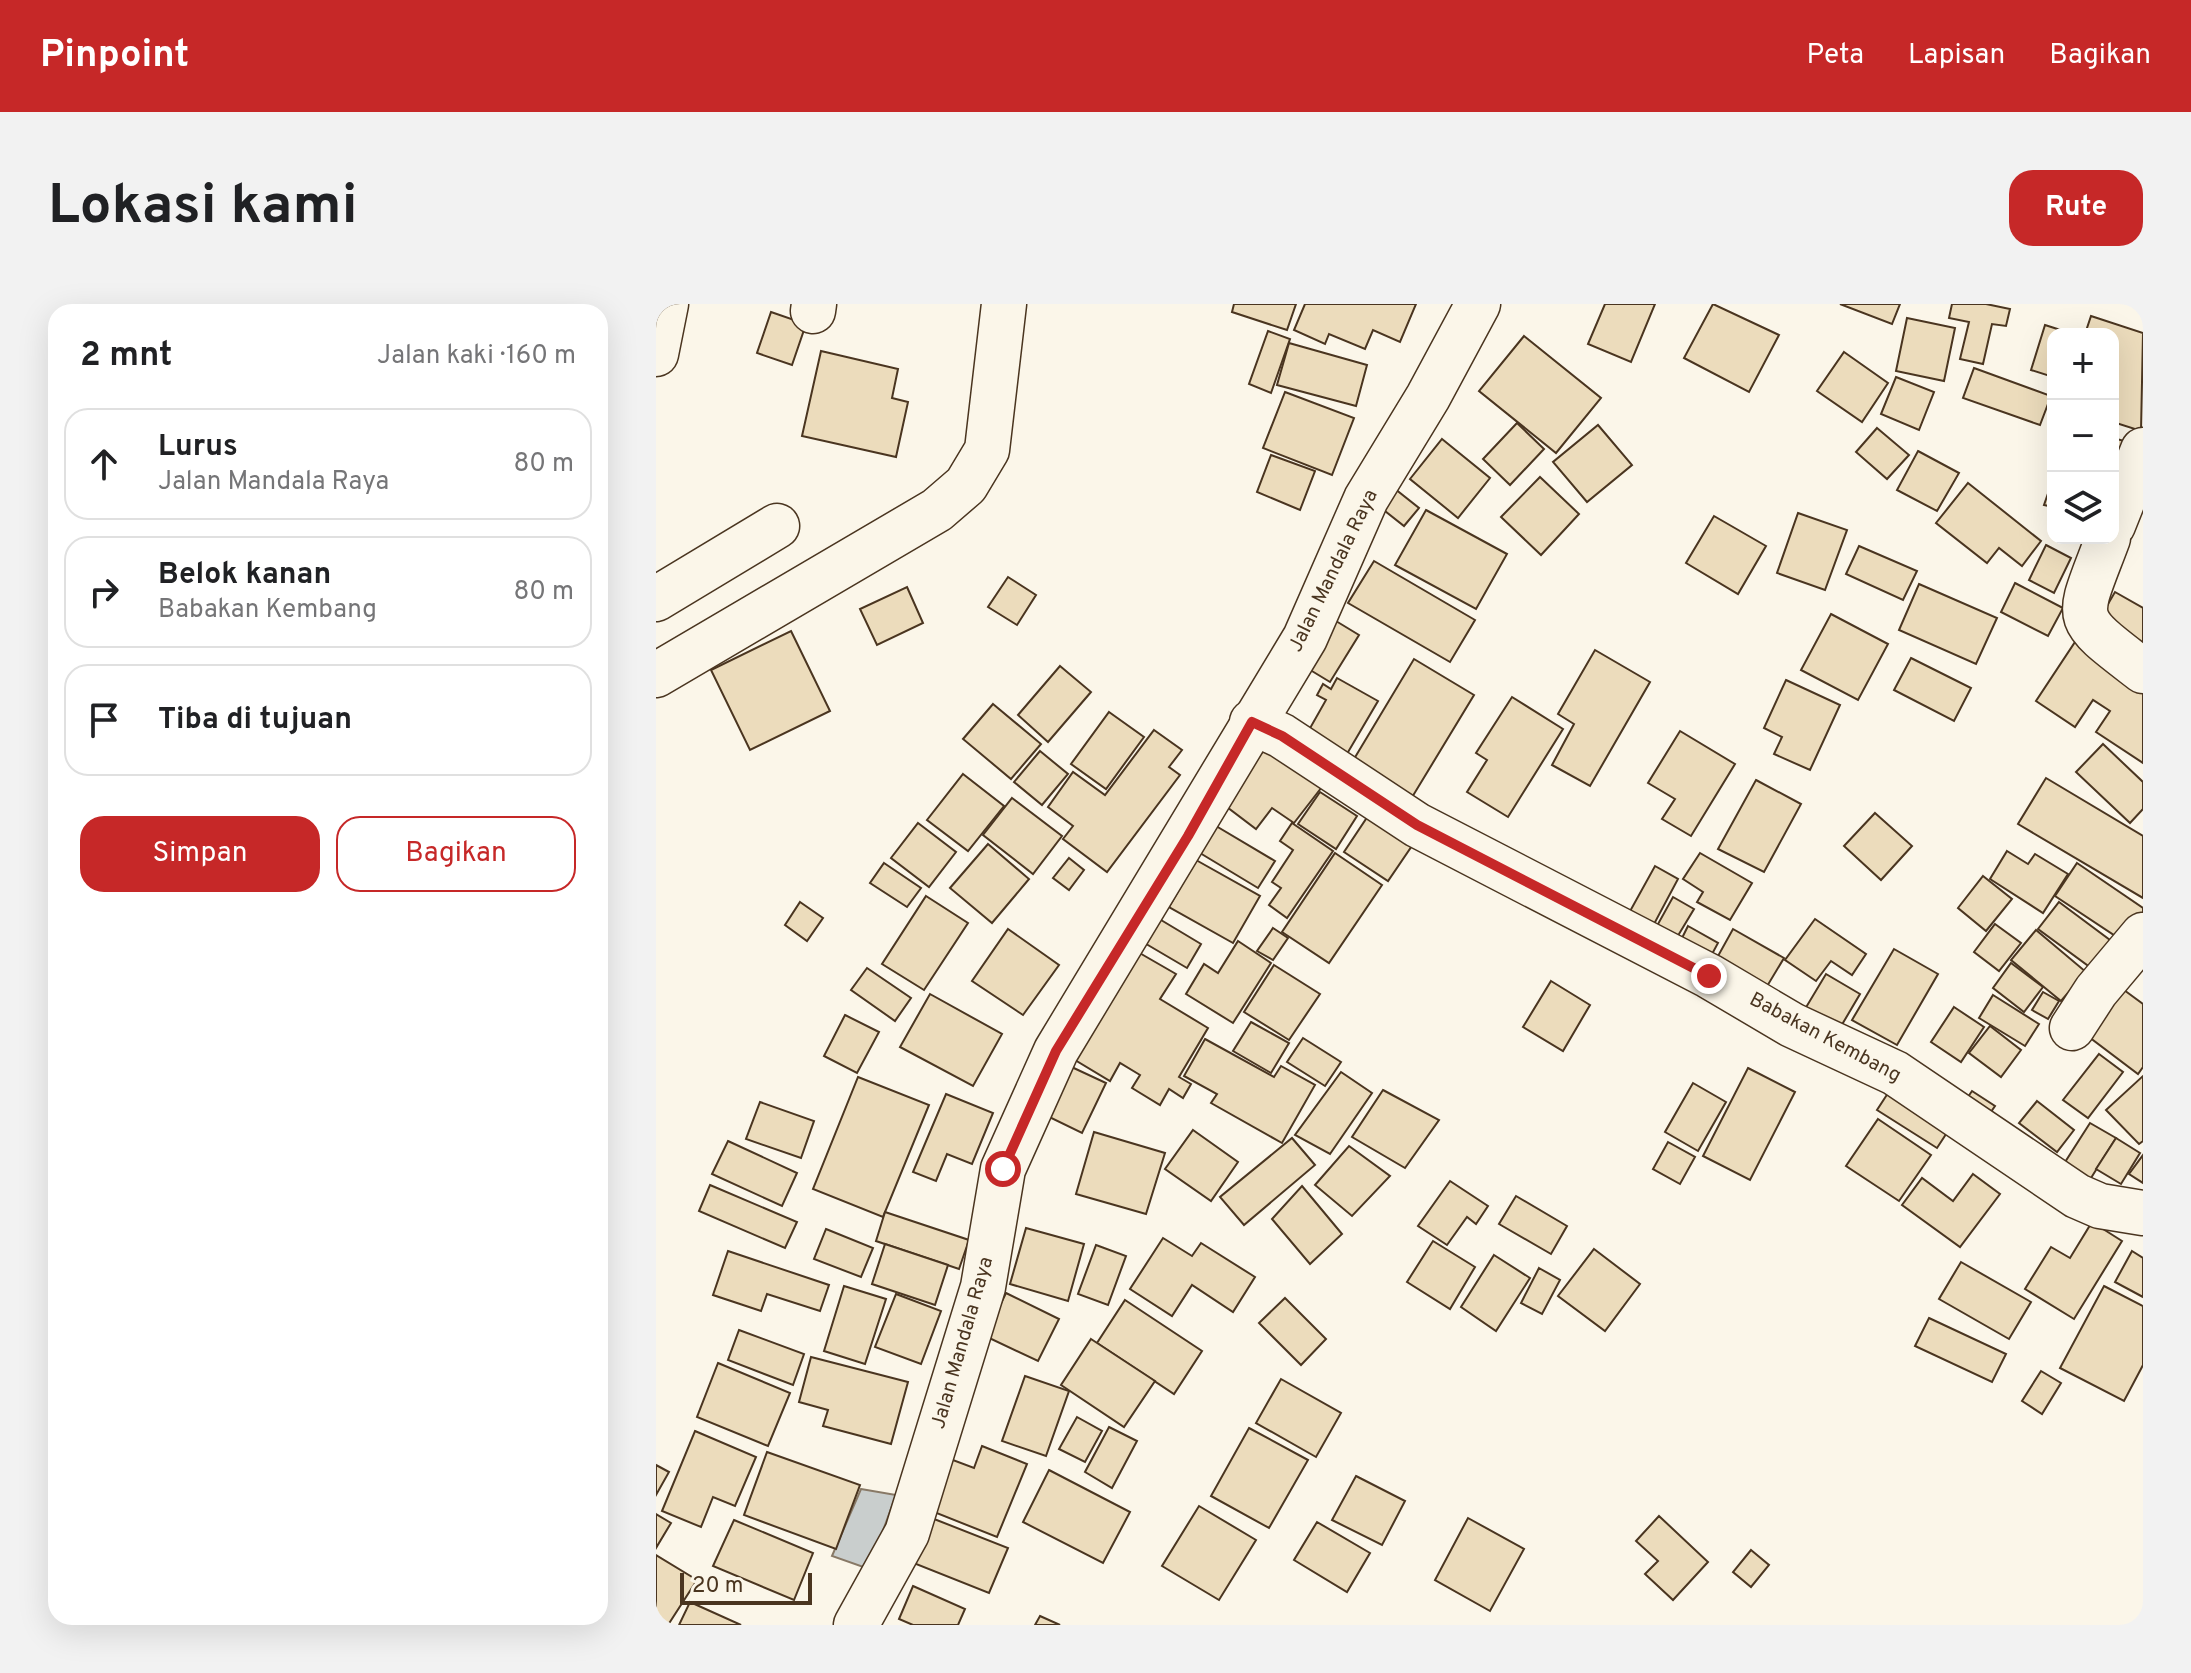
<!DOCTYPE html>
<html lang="id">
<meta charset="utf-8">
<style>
:root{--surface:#fff;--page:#f2f2f2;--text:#202124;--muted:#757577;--line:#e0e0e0;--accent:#c62828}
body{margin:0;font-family:Overpass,sans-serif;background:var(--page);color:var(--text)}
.controls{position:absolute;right:24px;top:24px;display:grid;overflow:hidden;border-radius:16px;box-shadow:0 8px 32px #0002}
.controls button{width:72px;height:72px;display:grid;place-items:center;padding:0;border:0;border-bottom:2px solid var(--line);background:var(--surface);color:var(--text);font:40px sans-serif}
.scale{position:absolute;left:24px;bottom:20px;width:132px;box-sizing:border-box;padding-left:8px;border:4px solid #4a3520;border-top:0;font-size:22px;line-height:28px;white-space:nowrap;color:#4a3520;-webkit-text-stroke:6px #fbf6e9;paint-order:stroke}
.stop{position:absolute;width:24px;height:24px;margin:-18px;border:6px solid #c62828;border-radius:50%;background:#fff}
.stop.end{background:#c62828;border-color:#fff;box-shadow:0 2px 8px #0008}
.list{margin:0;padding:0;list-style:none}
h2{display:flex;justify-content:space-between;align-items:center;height:104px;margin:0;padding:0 32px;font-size:34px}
h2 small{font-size:26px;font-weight:400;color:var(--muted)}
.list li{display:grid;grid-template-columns:52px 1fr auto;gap:24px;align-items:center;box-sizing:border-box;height:112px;margin:0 16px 16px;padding:0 16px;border:2px solid var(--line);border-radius:24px}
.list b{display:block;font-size:30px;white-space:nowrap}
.list p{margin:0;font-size:26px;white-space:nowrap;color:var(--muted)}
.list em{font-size:26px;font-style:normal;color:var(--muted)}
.actions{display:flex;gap:16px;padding:24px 32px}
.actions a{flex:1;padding:18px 0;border:2px solid var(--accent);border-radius:24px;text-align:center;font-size:28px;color:var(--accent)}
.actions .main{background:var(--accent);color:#fff}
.icon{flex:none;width:44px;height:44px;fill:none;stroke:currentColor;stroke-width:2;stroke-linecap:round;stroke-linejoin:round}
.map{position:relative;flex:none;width:1487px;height:1321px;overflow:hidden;border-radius:24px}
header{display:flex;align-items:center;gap:48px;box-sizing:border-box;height:112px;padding:0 40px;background:var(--accent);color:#fff}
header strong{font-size:38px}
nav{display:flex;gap:44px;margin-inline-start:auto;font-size:28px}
.intro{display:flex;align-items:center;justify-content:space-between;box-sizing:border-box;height:192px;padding:0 48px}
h1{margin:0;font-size:56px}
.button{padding:20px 36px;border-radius:24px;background:var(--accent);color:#fff;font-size:28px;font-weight:700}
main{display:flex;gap:48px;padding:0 48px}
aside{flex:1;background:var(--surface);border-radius:24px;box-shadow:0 8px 32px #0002}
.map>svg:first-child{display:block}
.water{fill:#c9cecd;stroke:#887966;stroke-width:2}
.building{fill:#ecdcbc;stroke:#4a3520;stroke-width:2}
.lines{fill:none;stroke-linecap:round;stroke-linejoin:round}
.minor-casing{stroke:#4a3520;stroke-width:47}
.minor{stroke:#fbf6e9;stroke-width:44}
.route{stroke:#c62828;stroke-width:10}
.labels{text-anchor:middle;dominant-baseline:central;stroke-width:6;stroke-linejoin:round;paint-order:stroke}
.street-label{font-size:20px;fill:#4a3520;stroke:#fbf6e9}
</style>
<header>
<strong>Pinpoint</strong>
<nav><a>Peta</a><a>Lapisan</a><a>Bagikan</a></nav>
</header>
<div class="intro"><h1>Lokasi kami</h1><a class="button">Rute</a></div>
<main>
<aside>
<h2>2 mnt<small>Jalan kaki · 160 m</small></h2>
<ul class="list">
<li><svg class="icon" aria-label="ahead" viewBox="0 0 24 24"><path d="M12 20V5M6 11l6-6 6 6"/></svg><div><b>Lurus</b><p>Jalan Mandala Raya</p></div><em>80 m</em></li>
<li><svg class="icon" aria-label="right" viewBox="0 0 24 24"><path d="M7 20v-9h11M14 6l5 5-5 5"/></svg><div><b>Belok kanan</b><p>Babakan Kembang</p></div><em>80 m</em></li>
<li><svg class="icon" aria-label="arrive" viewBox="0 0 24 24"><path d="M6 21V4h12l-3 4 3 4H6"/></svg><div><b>Tiba di tujuan</b></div></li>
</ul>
<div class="actions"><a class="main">Simpan</a><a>Bagikan</a></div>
</aside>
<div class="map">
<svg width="1487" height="1321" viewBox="0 0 1487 1321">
<rect width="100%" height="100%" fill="#fbf6e9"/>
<polygon class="water" points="205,1185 240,1191 213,1265 176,1252"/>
<g class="building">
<polygon points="578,0 640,0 631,26 576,8"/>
<polygon points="649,0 760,0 744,38 717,26 709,45 673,30 669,40 638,26"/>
<polygon points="949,0 999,0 975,58 932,40"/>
<polygon points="1057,0 1123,31 1093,88 1028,54"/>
<polygon points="1184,0 1244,0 1236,20"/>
<polygon points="1296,0 1330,0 1354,5 1350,22 1336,20 1327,60 1304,55 1313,18 1293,14"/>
<polygon points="115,8 150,20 136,61 101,49"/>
<polygon points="1435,12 1487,29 1485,127 1457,118 1457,30 1429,30"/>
<polygon points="1251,14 1299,24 1288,77 1240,67"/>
<polygon points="1389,21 1417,30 1397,30 1397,73 1375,66"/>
<polygon points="612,27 634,35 615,89 593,80"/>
<polygon points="868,32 945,94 900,149 823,87"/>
<polygon points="633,39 711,61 700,102 621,81"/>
<polygon points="165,47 242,65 236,94 252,98 240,153 146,132"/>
<polygon points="1188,48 1232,79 1206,118 1161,87"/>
<polygon points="1318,64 1395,92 1384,121 1307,94"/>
<polygon points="1240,73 1278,88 1263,126 1225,110"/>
<polygon points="629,88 698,114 676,171 607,144"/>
<polygon points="861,119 888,145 854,181 827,155"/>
<polygon points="942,121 976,161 931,198 897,158"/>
<polygon points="1221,124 1253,151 1231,175 1200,148"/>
<polygon points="1457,134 1476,139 1457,170"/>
<polygon points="786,135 834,174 802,214 754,175"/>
<polygon points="1262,147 1303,169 1281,207 1241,186"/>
<polygon points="615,151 659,167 644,206 601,188"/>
<polygon points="884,173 923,210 885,251 845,213"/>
<polygon points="1397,175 1397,203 1388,201"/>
<polygon points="729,177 763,204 748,222 715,196"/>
<polygon points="1312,179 1385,237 1366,262 1343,244 1331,259 1280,219"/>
<polygon points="770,206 851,250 820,305 739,261"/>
<polygon points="1142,209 1191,226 1169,286 1121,269"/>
<polygon points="1058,212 1110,242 1082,290 1030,259"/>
<polygon points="1390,241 1415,254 1398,289 1373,276"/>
<polygon points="1203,242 1261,267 1247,296 1190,270"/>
<polygon points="718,257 819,316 794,358 692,299"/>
<polygon points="352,273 380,291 361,321 332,303"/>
<polygon points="1359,279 1407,304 1392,332 1345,308"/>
<polygon points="1263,280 1341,314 1320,360 1243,326"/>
<polygon points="251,283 267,319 221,341 204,305"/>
<polygon points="1459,288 1487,304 1487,348 1438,324"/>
<polygon points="1175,310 1232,340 1202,396 1145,366"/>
<polygon points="675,314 703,331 674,378 646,361"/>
<polygon points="135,327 174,407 94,446 55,366"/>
<polygon points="1423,332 1487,374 1487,459 1440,428 1454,407 1437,396 1419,423 1380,397"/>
<polygon points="939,346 994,378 934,482 896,461 918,420 902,410"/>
<polygon points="1255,354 1315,384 1298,417 1238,386"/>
<polygon points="758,355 818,391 755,495 695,460"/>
<polygon points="404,362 435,388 392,438 362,411"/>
<polygon points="681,374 722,397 688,455 649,433 670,396 661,391 667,380 675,385"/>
<polygon points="1130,376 1184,401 1154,466 1118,450 1126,433 1108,424"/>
<polygon points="856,393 907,425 852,513 811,488 831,456 820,449"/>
<polygon points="337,400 385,440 355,475 307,435"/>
<polygon points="453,408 488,433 450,485 415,460"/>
<polygon points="498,426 526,446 513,463 524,471 451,568 407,535 417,522 392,503 417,468 449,491"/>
<polygon points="1024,427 1079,460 1035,532 1006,515 1019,495 992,479"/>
<polygon points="614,438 669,479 638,519 616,504 600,525 567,500"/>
<polygon points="1447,440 1487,478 1487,505 1474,519 1420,468"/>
<polygon points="384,447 412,470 386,501 358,478"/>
<polygon points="307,470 348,502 312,547 271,516"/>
<polygon points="1390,474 1487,532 1487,594 1362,520"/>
<polygon points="1100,476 1145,500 1108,568 1062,545"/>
<polygon points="664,488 701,512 680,545 642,520"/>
<polygon points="356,494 406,532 377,570 327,531"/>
<polygon points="720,500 764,530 732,577 688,548"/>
<polygon points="1219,509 1256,542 1225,576 1188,542"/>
<polygon points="262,519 300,548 273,583 235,554"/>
<polygon points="555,519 619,557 602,584 539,546"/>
<polygon points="636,519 677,547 631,614 613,601 625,584 616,578 637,546 624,537"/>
<polygon points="332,540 373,575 336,619 294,584"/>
<polygon points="1351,547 1372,560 1379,550 1412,570 1387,609 1334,575"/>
<polygon points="679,549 726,581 673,659 626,628"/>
<polygon points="1044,549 1096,579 1074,616 1041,598 1047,588 1027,575"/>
<polygon points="413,554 428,566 413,586 397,574"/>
<polygon points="540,556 604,592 577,639 513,603"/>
<polygon points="228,559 265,584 251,603 214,579"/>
<polygon points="1421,559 1487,604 1487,614 1470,639 1399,592"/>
<polygon points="999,562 1022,575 997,622 973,609"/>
<polygon points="1327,572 1356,595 1330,627 1302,604"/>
<polygon points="270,592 312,619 268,686 226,660"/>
<polygon points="1017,593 1038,605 1017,640 997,629"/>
<polygon points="144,598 167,614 151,637 129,621"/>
<polygon points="1403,598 1462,642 1442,669 1382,625"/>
<polygon points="495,610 545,640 531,664 480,634"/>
<polygon points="1159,615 1210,650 1196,671 1175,657 1160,677 1129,656"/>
<polygon points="1339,620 1365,639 1343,667 1318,648"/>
<polygon points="1032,622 1062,639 1055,652 1025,636"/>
<polygon points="617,624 632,634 617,656 601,647"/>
<polygon points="352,625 403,661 367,711 316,677"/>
<polygon points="1077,625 1128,654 1107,689 1057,661"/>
<polygon points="1380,626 1430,668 1405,697 1355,656"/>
<polygon points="582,637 615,659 577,719 530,690 548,660 562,669"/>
<polygon points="468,640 520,670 504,695 552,724 523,773 535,780 527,794 513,785 504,801 476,784 484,771 464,759 454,777 404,747"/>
<polygon points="1238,645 1282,670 1241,741 1196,716"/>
<polygon points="1355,659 1387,683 1368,708 1337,684"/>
<polygon points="618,661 664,690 633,736 588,708"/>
<polygon points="211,664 255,694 239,717 195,686"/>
<polygon points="1170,670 1204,690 1184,724 1149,705"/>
<polygon points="895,677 934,701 907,747 867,723"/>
<polygon points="1468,686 1487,700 1487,763 1482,770 1433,733"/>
<polygon points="1387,688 1403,697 1392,715 1376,706"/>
<polygon points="274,690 346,730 317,782 244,743"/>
<polygon points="1337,691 1383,720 1369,742 1323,714"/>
<polygon points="1298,703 1328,723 1305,758 1275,738"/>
<polygon points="189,711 223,728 201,769 168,752"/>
<polygon points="595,718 633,739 615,769 577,747"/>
<polygon points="1334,722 1365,746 1345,773 1313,749"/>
<polygon points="647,734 685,758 669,782 631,758"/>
<polygon points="549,735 618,773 625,762 659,781 626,839 555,799 561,790 528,772"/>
<polygon points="1443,750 1467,768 1432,814 1407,796"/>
<polygon points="407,759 450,779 426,829 383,808"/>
<polygon points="1092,764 1139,788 1094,876 1047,852"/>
<polygon points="685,768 716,789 674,850 639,831"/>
<polygon points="1487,772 1487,837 1483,840 1450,806"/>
<polygon points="202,773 273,801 227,913 157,885"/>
<polygon points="1037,779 1070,798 1042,847 1009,828"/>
<polygon points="727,786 783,816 749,864 696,833"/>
<polygon points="1234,786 1294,824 1281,844 1221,806"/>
<polygon points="1316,787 1339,802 1326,821 1303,806"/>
<polygon points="290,790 337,809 316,860 291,850 280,877 257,868"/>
<polygon points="1381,797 1418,826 1401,848 1363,819"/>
<polygon points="104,798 158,817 145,854 90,835"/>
<polygon points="1222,815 1275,851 1243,897 1190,862"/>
<polygon points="1434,819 1460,834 1430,882 1404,866"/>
<polygon points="537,826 582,858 555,897 509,865"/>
<polygon points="438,828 509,849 490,910 420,890"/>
<polygon points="636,834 659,861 588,921 564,893"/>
<polygon points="1460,834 1484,849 1465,880 1440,865"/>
<polygon points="72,837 141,869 126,902 56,870"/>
<polygon points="1012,838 1039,853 1024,880 997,865"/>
<polygon points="693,842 734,872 696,912 659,881"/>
<polygon points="1487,851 1487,879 1473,870"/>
<polygon points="1317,870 1344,890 1304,943 1246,901 1266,874 1297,897"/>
<polygon points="794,877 832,902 820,920 811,913 791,941 762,922"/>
<polygon points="54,881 141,918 129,944 43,907"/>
<polygon points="646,882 686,930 654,960 616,915"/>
<polygon points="860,892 911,922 895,950 843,920"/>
<polygon points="229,908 313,936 303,965 220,937"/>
<polygon points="1436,918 1466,937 1418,1015 1369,985 1395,943 1414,954"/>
<polygon points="370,924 428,940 412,997 354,980"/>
<polygon points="170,925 217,944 205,973 158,955"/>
<polygon points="507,934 536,952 545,939 599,973 577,1008 536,981 516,1012 474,985"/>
<polygon points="777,937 819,963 794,1005 751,978"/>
<polygon points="229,940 292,961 279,1001 216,980"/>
<polygon points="440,941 470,952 452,1001 422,990"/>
<polygon points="938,945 984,980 949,1027 902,992"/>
<polygon points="72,947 173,981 164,1007 111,990 105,1007 57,991"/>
<polygon points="1476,947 1487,954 1487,993 1459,978"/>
<polygon points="838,951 874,974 840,1027 805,1003"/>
<polygon points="1305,958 1375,998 1353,1035 1283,995"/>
<polygon points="883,964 904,976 886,1010 865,999"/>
<polygon points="188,982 230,995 209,1060 168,1047"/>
<polygon points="1448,982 1487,1002 1487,1061 1468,1097 1404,1064"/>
<polygon points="350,989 403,1015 382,1057 329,1032"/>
<polygon points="240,990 285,1007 265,1060 219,1043"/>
<polygon points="629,994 670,1035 645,1061 603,1019"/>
<polygon points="469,996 546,1047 518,1090 441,1039"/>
<polygon points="1273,1014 1350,1050 1336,1078 1259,1042"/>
<polygon points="83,1026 148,1050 137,1081 72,1056"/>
<polygon points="435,1035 499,1077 468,1123 405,1081"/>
<polygon points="155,1053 252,1078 235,1140 167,1122 172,1106 143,1098"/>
<polygon points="62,1059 134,1089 112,1142 41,1113"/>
<polygon points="1385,1067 1405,1079 1386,1110 1366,1097"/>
<polygon points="369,1072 413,1087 390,1152 346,1137"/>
<polygon points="625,1075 685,1109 660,1153 600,1119"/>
<polygon points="421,1113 446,1127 429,1158 403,1145"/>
<polygon points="453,1123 481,1137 456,1184 429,1168"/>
<polygon points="593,1124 652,1156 613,1224 555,1192"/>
<polygon points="39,1127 100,1153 79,1202 57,1193 45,1223 6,1207"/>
<polygon points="326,1142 371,1160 341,1233 268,1204 289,1153 318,1164"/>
<polygon points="111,1148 204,1181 180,1245 88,1211"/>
<polygon points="0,1161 13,1168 0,1191"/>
<polygon points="393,1166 474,1208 447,1259 367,1218"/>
<polygon points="700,1172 749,1197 726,1241 676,1216"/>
<polygon points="543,1202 600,1236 563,1296 506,1262"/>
<polygon points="0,1210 15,1219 0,1244"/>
<polygon points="1003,1212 1052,1258 1017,1296 989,1270 1002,1257 980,1237"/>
<polygon points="273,1213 352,1244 333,1289 255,1258"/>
<polygon points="812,1214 868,1245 834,1307 779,1276"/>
<polygon points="78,1216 157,1249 138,1296 57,1262"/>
<polygon points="661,1218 714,1249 691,1288 638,1256"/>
<polygon points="1095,1246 1113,1261 1095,1283 1077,1268"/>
<polygon points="0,1251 41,1276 12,1321 0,1319"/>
<polygon points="257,1282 309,1305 302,1321 257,1321 243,1315"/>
<polygon points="34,1298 85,1321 23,1321"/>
<polygon points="384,1312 404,1321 379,1321"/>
</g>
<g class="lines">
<g class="minor-casing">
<g id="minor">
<polyline points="157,7 158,0"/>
<polyline points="0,50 10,0"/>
<polyline points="1457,221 1487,146"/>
<path d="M1452,234C1420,320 1413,310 1487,367"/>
<polyline points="0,295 121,222"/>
<polyline points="0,371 281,206 310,181 331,146 348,0"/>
<polyline points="596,418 626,432 761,521 1053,672 1136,721 1239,769 1421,892 1444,902 1487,909"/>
<polyline points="1416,724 1440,687 1487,631"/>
<polyline points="200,1321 251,1229 327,983 347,865 400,747 649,334 710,195 772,93 822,0"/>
</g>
</g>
<use href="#minor" class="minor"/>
</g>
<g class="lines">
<polyline class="route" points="347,865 400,747 532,532 596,418 626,432 761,521 1053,672"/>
</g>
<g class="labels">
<g class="street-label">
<text transform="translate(678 267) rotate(-64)">Jalan Mandala Raya</text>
<text transform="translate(1169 734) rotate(28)">Babakan Kembang</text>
<text transform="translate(307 1039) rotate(-74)">Jalan Mandala Raya</text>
</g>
</g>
</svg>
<div class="controls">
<button>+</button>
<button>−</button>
<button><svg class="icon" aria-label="layers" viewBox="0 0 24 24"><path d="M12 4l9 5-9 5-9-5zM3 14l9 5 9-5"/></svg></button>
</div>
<div class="scale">20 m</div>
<div class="stop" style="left:347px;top:865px"></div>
<div class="stop end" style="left:1053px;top:672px"></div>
</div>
</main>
